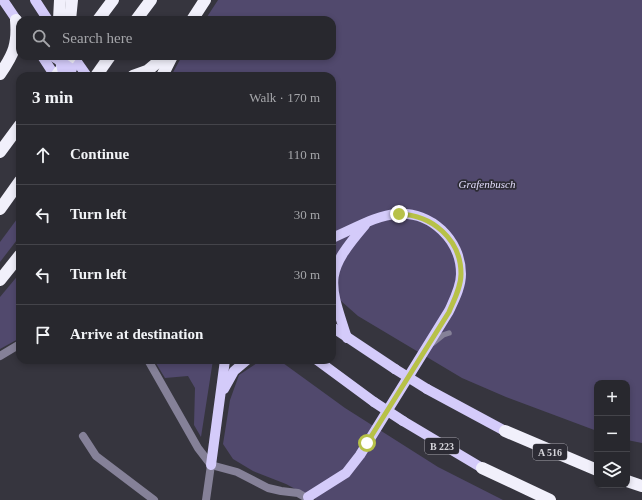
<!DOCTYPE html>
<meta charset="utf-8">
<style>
:root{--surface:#28282e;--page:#303036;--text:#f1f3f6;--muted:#a5a6aa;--line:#44444a}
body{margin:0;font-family:"Times New Roman",serif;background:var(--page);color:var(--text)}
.controls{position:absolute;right:12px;bottom:12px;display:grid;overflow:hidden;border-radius:8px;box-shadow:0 2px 6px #0003}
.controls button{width:36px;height:36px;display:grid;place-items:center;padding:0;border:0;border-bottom:1px solid var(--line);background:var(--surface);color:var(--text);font:20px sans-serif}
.stop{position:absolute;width:12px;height:12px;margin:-9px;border:3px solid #b7c148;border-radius:50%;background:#fff}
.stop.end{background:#b7c148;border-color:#fff;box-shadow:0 1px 4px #0008}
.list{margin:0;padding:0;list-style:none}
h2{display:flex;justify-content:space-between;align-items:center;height:52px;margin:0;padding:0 16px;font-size:17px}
h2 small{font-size:13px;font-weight:400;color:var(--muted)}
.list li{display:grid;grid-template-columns:26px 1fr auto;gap:12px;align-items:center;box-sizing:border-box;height:60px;padding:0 16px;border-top:1px solid var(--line)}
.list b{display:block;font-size:15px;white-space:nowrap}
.list em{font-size:13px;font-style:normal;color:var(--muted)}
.icon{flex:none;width:22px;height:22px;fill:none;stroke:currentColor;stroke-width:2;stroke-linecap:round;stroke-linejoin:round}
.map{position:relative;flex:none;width:642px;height:500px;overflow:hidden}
.search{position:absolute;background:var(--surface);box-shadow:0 2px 6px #0003;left:16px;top:16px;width:320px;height:44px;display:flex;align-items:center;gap:10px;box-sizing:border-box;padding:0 14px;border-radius:12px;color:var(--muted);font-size:15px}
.panel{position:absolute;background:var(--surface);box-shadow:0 2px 6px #0003;left:16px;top:72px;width:320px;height:292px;border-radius:12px}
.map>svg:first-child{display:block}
.green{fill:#51496d}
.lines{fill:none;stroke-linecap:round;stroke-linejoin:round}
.lane{stroke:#858198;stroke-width:5.5}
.street{stroke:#858198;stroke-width:8}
.primary{stroke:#d4cbfa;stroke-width:10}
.highway{stroke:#f1f0fb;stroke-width:12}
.primary-bridge{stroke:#d4cbfa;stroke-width:10}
.route{stroke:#b7c148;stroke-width:5}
.labels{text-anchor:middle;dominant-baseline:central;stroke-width:3.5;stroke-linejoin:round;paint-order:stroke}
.shield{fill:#2c2b34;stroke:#a2a1a8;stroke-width:1}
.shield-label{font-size:10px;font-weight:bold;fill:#d5d4da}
.park-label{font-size:11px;font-style:italic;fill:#e2dcfc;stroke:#2c2b34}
</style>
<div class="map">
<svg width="642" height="500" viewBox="0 0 642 500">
<rect width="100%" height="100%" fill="#36353e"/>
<g class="green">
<polygon points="218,0 642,0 642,443 627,440 627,383 597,383 597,431 506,397 462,378 358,316 332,293 332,76 171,76 182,56 332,56 332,20 205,20"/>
<polygon points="20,215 20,236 0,262 0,242"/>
<polygon points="20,273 20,338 0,349 0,297"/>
<polygon points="154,360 213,360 201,437 194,425 195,388 188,376 165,378"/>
<polygon points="260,361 283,363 345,408 438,467 503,500 316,500 286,484 253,471 233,459 223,444 230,400 239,375"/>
</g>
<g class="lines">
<polyline class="lane" points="433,343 443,335 449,333"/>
<g class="street">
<polyline points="0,356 20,344"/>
<polyline points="148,360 198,448 211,465 237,472 268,488 281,491 298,493 310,500"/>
<polyline points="83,436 96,456 154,500"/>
<polyline points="206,500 211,465"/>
</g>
<g class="primary">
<polyline points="3,0 20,25"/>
<polyline points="35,0 48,20"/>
<polyline points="42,56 55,76"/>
<polyline points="52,56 60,61"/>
<polyline points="73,56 87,76"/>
<polyline points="332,327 395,369"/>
<path d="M347,338C328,280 324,273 365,225"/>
<polyline points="317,360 374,402"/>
<polyline points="224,389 234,371 247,360"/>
<polyline points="427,389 505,431"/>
<polyline points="403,421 482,468"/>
<polyline points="211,465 225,360"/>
<path d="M308,497L346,473L360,455L449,311C454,300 461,287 461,274C461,240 431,211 397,214C376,215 352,230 332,238"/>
</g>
<g class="highway">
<polyline points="59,20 60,0"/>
<polyline points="70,20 72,0"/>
<polyline points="98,20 113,0"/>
<polyline points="136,20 151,0"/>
<polyline points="192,20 205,0"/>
<path d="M0,74C14,54 18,44 16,20"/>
<polyline points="56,76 71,56"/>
<polyline points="96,76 110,56"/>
<polyline points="133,76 147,71 165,56"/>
<polyline points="162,76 172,56"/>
<polyline points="0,152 20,125"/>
<polyline points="0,209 20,181"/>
<polyline points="0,280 20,255"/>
<polyline points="505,431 597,470"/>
<polyline points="482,468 550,500"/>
<polyline points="627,481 642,486"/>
</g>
<g class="primary-bridge">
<polyline points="60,61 64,76"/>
<polyline points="60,61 72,69"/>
<polyline points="395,369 427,389"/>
<polyline points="374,402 403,421"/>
</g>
</g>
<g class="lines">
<path class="route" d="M367,443L449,312C454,300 461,287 461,274C461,239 432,215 399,214"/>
</g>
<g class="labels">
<g class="shield">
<rect x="425" y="438" width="34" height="16" rx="3"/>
<rect x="533" y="444" width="34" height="16" rx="3"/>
</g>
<g class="shield-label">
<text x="442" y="446">B 223</text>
<text x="550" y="452">A 516</text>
</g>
<g class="park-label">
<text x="487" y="184">Grafenbusch</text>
</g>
</g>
</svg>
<div class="controls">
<button>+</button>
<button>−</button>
<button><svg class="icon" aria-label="layers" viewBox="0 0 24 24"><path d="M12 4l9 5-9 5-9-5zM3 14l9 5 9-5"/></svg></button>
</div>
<div class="stop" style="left:367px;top:443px"></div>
<div class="stop end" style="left:399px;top:214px"></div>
<div class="search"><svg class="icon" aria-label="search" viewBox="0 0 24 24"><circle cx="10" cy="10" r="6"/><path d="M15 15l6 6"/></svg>Search here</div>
<section class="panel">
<h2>3 min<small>Walk · 170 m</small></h2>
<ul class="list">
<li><svg class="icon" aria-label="ahead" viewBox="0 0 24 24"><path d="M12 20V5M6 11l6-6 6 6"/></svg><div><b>Continue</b></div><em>110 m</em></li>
<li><svg class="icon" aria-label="left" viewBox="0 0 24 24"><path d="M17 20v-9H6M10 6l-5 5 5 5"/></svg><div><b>Turn left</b></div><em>30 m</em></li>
<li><svg class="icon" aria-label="left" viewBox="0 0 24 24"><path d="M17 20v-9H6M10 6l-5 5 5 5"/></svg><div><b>Turn left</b></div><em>30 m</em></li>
<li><svg class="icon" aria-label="arrive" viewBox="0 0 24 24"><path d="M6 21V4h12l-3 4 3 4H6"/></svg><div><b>Arrive at destination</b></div></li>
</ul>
</section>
</div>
